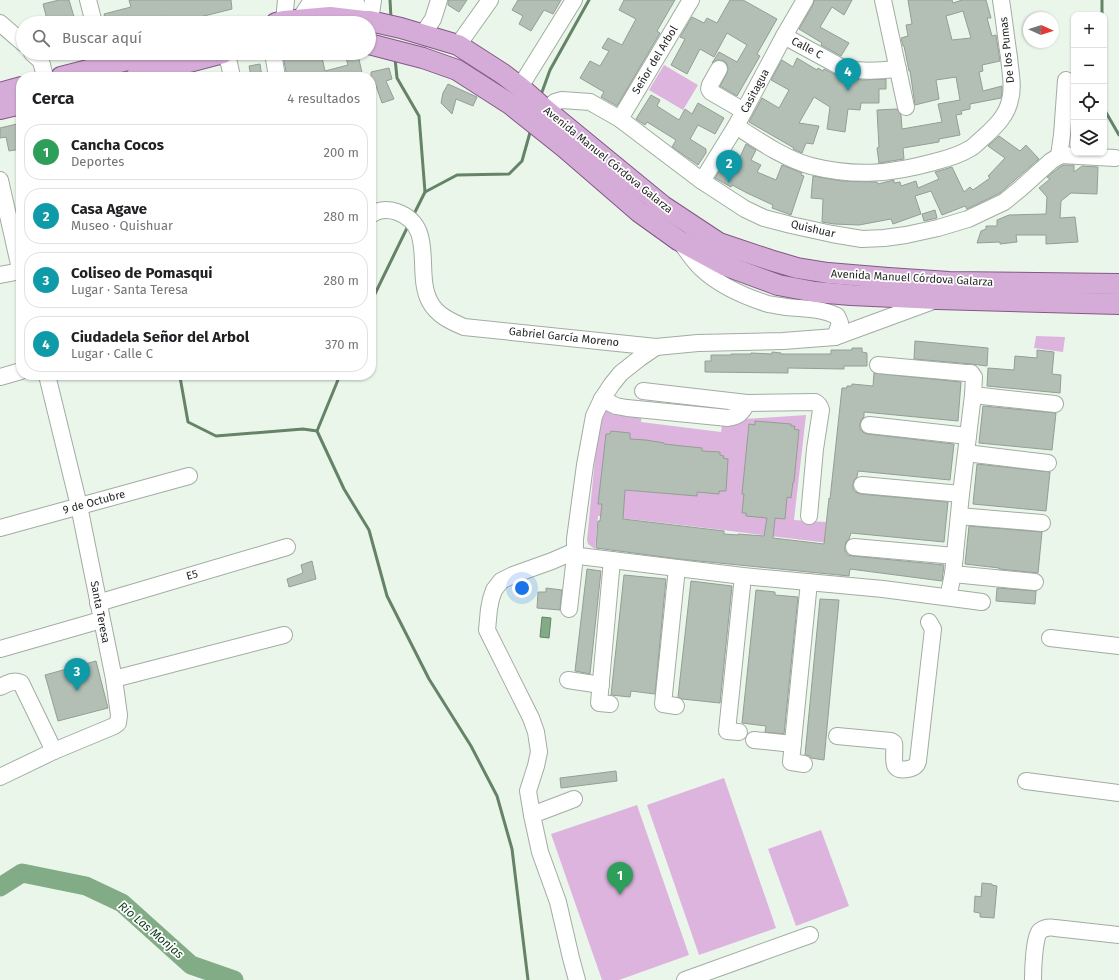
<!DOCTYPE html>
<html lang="es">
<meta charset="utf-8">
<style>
:root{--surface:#fff;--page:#f6f6f6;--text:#202124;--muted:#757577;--line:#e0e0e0;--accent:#111827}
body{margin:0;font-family:"Fira Sans",sans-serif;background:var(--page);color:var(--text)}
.controls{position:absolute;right:12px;top:12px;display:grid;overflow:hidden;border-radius:8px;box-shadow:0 1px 3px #0004}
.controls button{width:36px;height:36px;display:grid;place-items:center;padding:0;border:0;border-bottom:1px solid var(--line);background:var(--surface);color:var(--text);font:20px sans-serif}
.compass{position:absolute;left:1023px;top:12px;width:36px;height:36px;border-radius:50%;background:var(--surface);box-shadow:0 1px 3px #0004;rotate:93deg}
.you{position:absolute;left:522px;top:588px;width:14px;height:14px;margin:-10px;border:3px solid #fff;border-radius:50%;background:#1a73e8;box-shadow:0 0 0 6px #1a73e833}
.badge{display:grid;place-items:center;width:26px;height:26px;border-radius:50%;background:var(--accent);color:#fff;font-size:13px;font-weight:700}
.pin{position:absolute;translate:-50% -33px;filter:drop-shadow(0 1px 2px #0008)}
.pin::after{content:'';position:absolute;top:21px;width:14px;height:12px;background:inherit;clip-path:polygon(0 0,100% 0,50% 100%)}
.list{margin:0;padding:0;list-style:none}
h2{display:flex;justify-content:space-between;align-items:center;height:52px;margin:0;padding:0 16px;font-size:17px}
h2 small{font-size:13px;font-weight:400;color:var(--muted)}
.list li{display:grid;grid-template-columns:26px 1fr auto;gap:12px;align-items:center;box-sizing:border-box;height:56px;margin:0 8px 8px;padding:0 8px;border:1px solid var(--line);border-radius:16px}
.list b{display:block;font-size:15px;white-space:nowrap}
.list p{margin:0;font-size:13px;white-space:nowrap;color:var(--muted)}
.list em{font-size:13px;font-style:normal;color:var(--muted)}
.icon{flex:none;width:22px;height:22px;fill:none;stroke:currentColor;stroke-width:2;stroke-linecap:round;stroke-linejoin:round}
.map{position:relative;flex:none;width:1119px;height:980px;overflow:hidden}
.search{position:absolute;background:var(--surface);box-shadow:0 1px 3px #0004;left:16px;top:16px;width:360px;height:44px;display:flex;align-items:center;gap:10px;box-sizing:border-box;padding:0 14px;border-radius:22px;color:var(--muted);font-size:15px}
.panel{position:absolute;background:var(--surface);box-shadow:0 1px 3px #0004;left:16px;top:72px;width:360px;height:308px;border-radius:16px}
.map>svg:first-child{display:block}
.green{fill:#ddb4de}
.water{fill:#82ac86;stroke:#648367}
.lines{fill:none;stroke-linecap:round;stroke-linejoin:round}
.stream{stroke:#648367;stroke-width:3}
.river{stroke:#82ac86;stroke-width:19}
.building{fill:#b3beb4;stroke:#939e94;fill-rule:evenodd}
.minor-casing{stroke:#a2aca2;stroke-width:18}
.major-casing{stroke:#835885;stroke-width:22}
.minor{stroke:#fff;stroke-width:16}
.major{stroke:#d5acd7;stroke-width:20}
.labels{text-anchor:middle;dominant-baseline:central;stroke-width:3.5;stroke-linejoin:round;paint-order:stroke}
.street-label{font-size:11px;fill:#1e221f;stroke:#fff}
.water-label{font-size:12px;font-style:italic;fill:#083913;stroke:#fff}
</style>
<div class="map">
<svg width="1119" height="980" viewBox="0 0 1119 980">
<rect width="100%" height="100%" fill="#ebf6eb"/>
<g class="green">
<polygon points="664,65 698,85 683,110 649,90"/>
<polygon points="1036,336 1065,337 1063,352 1034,348"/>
<path d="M606,409L642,414L641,422L721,432L722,425C731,425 739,425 745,419L806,415L794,520L826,522L825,533H830V535L850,536L848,545C765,536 682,524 598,516L595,549L588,544L587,540L598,428L604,411Z"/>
<polygon points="724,778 776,928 699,955 647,805"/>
<polygon points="637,805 689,955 619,980 602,980 551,834"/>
<polygon points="821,830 849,906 796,926 768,849"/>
</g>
<polygon class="water" points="542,617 551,618 549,638 540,637"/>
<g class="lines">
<g class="stream">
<polyline points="390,0 391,18"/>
<polyline points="1102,15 1102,0"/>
<polyline points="395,58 397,78 419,116 425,192"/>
<polyline points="542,92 550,70 589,0"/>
<polyline points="1104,109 1119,135"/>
<polyline points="413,216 425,192 457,175 509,174 522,161 531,129"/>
<polyline points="371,302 408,226"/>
<polyline points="180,377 188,422 216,436 303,429 317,431 344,489 369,530 387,596 429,679 471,746 497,796 512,849 528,980"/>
<polyline points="317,431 340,375"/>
</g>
<polyline class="river" points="0,887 22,873 86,886 122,903 191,965 234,980"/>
</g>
<g class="building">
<polygon points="59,0 69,0 75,20 65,23 48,23 43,4"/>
<polygon points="129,0 231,0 232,9 176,23 166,23 164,16 144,23 106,23 104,14 131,7"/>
<polygon points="448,0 467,0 459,12 448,5"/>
<polygon points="518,0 561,0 553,14 544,10 531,31 519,24 523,16 512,10"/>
<polygon points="624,0 675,0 657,31 660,33 617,106 601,97 604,92 580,78 590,61 600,66 609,51 602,48 608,38 622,45 636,19 619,10"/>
<polygon points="730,0 743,0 777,19 757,54 760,56 737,96 720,86 727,73 728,69 727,64 724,61 719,60 715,61 712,63 719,52 737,62 747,45 727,33 714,57 700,49 687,74 671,65 685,39 680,37 692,17 704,23 707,18 717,23"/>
<polygon points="814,0 852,0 844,15 832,7 820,27 849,43 841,56 821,45 822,43 799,29 813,5"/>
<path d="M908,0H952L953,3L962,0H986L991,18H987L992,36L996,35L1000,61L982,65L983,71L979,72L983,91L1002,86V93L1001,98L970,104V109L961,111L962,114L956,115L960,135L939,139V142L903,148L904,159L879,163L877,148L879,147L877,110L897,109L901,115L902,129L942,122L938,104L960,100L956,77L936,80L939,99L915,105L910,71H909L904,46H903L901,38L908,36L906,25L912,24ZM963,11L971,38L952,40L946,16Z"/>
<polygon points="287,53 321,53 325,71 348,65 346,58 358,55 363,77 287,77 283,56 287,56"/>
<polygon points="797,58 817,70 818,68 823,71 824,69 836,75 846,78 862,80 886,79 886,89 879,89 879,103 861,103 860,110 848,109 845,132 827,129 830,107 814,97 799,123 819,126 813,144 806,143 802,153 793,149 794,148 749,122 762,98 779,108 789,90 771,80 782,60 793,67"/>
<polygon points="260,64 262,77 251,77 249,66"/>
<polygon points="389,68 392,79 386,81 394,99 382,103 375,83 371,84 371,72"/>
<polygon points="448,84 477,97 473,106 456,99 452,114 441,103 443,93"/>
<polygon points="651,95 660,100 657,106 679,120 685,109 692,114 698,103 724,118 715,134 698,125 690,139 706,149 706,153 698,165 672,147 676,140 647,122 645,125 636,119"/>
<polygon points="21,123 21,149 9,151 6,137 0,138 0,128"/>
<polygon points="999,136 1020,151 1026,145 1039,159 1000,193 967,209 965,206 942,215 931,191 915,196 921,214 893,224 891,219 859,225 834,224 822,222 823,199 811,198 813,176 842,181 877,182 878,184 894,180 894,183 900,182 901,186 916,181 918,188 939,179 935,172 952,167 964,192 970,187 973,190 990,178 988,176 1005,158 988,146"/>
<polygon points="746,144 756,150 751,160 761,165 757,172 776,180 782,165 802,173 801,175 804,176 791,215 772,208 773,205 747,193 732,185 731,187 715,178 724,164 734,170"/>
<polygon points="1063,165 1074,165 1074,172 1082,166 1098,167 1097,194 1071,193 1061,201 1060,218 1075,217 1078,242 1046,244 1046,235 1016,235 1017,242 1000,244 1000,242 977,243 981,231 986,229 986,226 997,226 997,220 1009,215 1046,214 1047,197 1039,188 1050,179 1047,177 1057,169"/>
<polygon points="935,210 937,218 924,221 922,214"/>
<polygon points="915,341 988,348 987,366 971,364 914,359"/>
<polygon points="852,348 862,348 862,352 867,353 867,366 844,366 844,369 788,368 788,373 705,372 705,361 711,361 711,355 731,355 731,354 751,354 751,353 772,354 772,352 781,353 781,354 831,354 831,350 852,350"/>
<polygon points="1037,350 1054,352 1052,374 1061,375 1060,393 987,386 988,368 1014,370 1015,356 1037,358"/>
<polygon points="874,373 961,382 958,421 864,412 864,417 861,420 860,424 860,429 864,433 868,434 954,444 950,480 858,471 857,477 854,480 853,484 853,489 855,492 861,494 948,502 944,542 851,533 849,539 846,542 845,546 845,551 848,555 853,556 944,565 942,581 850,569 849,576 679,559 596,548 598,521 600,521 602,504 598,504 606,434 610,434 611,431 630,433 630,439 646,440 664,443 664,444 702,448 702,451 720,452 720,455 724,456 723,458 728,459 726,491 719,491 719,494 697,492 697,496 625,490 623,519 724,531 724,534 738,535 738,534 764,536 767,518 746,516 746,513 742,513 744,494 742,494 749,424 755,425 755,421 791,424 791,426 795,426 794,429 799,430 794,482 793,482 791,498 787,497 785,519 775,518 773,538 824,544 829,498 830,499 842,388 847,388 847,386 852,386 852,384 873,386"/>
<polygon points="983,406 1056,413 1052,450 979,443"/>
<polygon points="977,464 1050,472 1046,511 973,504"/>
<polygon points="969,526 1042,532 1038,573 999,569 999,568 965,564"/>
<polygon points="312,561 316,579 289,587 287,579 303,573 301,565"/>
<polygon points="587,569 601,571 590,674 575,671"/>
<polygon points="624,575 666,579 655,694 631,691 630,697 611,695"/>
<polygon points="691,581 732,586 720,703 682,699 678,697"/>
<polygon points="546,588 562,590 560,610 537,608 538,592 546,592"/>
<polygon points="997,588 1036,591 1035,604 996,601"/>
<polygon points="756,590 775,592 775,595 798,597 784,734 765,732 766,726 742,723"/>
<polygon points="820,599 839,600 824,760 811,758 810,756 805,755"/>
<polygon points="96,661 108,708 58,721 45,675"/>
<polygon points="616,771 617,781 561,788 560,778"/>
<polygon points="982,883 992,884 992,885 997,886 994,918 980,917 980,913 974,912 975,896 981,897"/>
</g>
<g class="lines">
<g class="minor-casing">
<g id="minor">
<polyline points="88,0 94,23"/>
<polyline points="883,0 906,107"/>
<polyline points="299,20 309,5 315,1 354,3 357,5 364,21"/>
<polyline points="284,21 286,0"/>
<polyline points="370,21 373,0"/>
<polyline points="0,23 23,43"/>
<polyline points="423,34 433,19 439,0"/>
<path d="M784,36L841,67C860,73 879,70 898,69"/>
<polyline points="458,45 490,0"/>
<polyline points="32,53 41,61 45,77"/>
<polyline points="101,53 104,66"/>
<polyline points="223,53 229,63 232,77"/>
<polyline points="273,53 277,77"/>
<polyline points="719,69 710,85 709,89 711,92 744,111"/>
<polyline points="520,87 574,0"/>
<polyline points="620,119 691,0"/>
<polyline points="542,120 546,110 555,102 562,100 590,102 620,119 702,181 745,209 764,218 791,225 832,234 862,239 884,238 906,235 938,228 968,219 1004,202 1020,189 1051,161 1061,155 1115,158"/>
<path d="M736,126C759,141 785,159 811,166C855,177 891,174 934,162C946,159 960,155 971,148C976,145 980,140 985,136C996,126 1007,115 1010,100C1014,86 1010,71 1009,57C1006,38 1004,19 1001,0"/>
<polyline points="1059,156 1062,135 1066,80"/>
<polyline points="0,180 21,273"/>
<polyline points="702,181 736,126 784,36 805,0"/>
<path d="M371,215C379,209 388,209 397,212C437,226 414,273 430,302C437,315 450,321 464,327L656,347L698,343L783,341L835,337L933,301"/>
<path d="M681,243C688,252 694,262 702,269C719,285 746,297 768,304C773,305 780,306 786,307C804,309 821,308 837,316L840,323L835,337"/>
<polyline points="0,275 21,271"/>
<polyline points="656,347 640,358 621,373 612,384 602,399 594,416 585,465 575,539 575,551 579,556 743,576 883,589 982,602"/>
<polyline points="878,365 966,373 971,373 974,377 973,395 961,494 953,574 949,593 946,597"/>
<polyline points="0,377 21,371"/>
<polyline points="643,391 747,403"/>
<polyline points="973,395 1055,404"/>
<path d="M602,399L616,406L627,408L728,418C739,416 742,413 747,403L815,402C819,404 820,406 821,410L815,449L809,516"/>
<polyline points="869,425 968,436"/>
<polyline points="966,453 1048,463"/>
<polyline points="862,485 961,494"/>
<polyline points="959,516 1042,523"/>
<polyline points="0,528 189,476"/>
<polyline points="854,547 955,556"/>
<polyline points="953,574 1035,582"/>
<polyline points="98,603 287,547"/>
<polyline points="569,609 574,565 575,551 552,561 513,575 501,581 494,590 491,599 489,609 487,630 531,718 536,732 539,752 536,766 528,791 532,815 574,799"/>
<polyline points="1050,638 1119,646"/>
<polyline points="0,649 101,620"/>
<polyline points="114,679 284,635"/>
<polyline points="568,680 601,685"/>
<path d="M0,687C7,684 14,679 21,683L54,751"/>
<polyline points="610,704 599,703 612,560"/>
<polyline points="676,706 663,704 677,568"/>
<polyline points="739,732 727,731 743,576"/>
<path d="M837,736L891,741L894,743C896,756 888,773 908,769C913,768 917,766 918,761L933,629L929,622"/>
<polyline points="754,740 793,744"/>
<polyline points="804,764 791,762 809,582"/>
<polyline points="0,777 54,751 114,726 118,723 119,715 114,679 79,506 47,375"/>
<polyline points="1026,781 1119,793"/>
<polyline points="532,815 540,852 558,902 571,958 577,980"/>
<polyline points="685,980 810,935"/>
<path d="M1033,980C1033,971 1034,936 1040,931C1044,928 1050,927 1055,928L1119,935"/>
</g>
</g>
<g class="major-casing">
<g id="major">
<polyline points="276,23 284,21 330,17 364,21 370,21 401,28 458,45 503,74 520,87 546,110 663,206 719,243 770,260 797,268 828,273 888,278 949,282 1119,284"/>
<polyline points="369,44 423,58 457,70 510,104 565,148 639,212 678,240 724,265 778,285 815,292 851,295 937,299 1119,304"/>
<polyline points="61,77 155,53"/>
<polyline points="136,77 143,74 223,53"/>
<polyline points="0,93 21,87"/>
<polyline points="0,109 21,104"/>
</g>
</g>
<use href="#minor" class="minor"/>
<use href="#major" class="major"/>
</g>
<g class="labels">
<g class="street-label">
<text transform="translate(807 48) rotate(28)">Calle C</text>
<text transform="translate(1007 50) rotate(-96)">De los Pumas</text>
<text transform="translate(655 60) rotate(-59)">Señor del Arbol</text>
<text transform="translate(755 91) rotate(-62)">Casitagua</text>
<text transform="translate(608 160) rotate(39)">Avenida Manuel Córdova Galarza</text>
<text transform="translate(813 229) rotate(13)">Quishuar</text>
<text transform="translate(912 278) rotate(3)">Avenida Manuel Córdova Galarza</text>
<text transform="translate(564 337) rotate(6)">Gabriel García Moreno</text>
<text transform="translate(94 502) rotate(-15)">9 de Octubre</text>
<text transform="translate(192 575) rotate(-16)">E5</text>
<text transform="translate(100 612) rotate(79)">Santa Teresa</text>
</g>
<g class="water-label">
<text transform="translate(151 930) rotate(40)">Rio Las Monjas</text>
</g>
</g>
</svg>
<div class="controls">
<button>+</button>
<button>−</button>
<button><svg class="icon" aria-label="locate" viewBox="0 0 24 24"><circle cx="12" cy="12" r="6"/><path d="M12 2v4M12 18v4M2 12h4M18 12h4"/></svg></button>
<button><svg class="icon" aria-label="layers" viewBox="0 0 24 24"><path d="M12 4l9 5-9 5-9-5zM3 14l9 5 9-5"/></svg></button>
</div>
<svg class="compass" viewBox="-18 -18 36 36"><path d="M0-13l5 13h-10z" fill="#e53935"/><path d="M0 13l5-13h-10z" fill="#757577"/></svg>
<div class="you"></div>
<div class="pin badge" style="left:620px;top:895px;background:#2e9e5b">1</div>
<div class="pin badge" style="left:729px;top:183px;background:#0f9aa8">2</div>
<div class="pin badge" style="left:77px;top:691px;background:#0f9aa8">3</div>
<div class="pin badge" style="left:848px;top:91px;background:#0f9aa8">4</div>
<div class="search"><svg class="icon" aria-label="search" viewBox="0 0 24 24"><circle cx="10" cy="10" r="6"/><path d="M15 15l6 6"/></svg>Buscar aquí</div>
<section class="panel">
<h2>Cerca<small>4 resultados</small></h2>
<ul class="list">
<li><span class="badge" style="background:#2e9e5b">1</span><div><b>Cancha Cocos</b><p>Deportes</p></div><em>200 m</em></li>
<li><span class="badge" style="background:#0f9aa8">2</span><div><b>Casa Agave</b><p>Museo · Quishuar</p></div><em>280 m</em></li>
<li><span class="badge" style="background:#0f9aa8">3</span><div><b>Coliseo de Pomasqui</b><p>Lugar · Santa Teresa</p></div><em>280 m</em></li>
<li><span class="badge" style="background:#0f9aa8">4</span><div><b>Ciudadela Señor del Arbol</b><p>Lugar · Calle C</p></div><em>370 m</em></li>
</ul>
</section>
</div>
